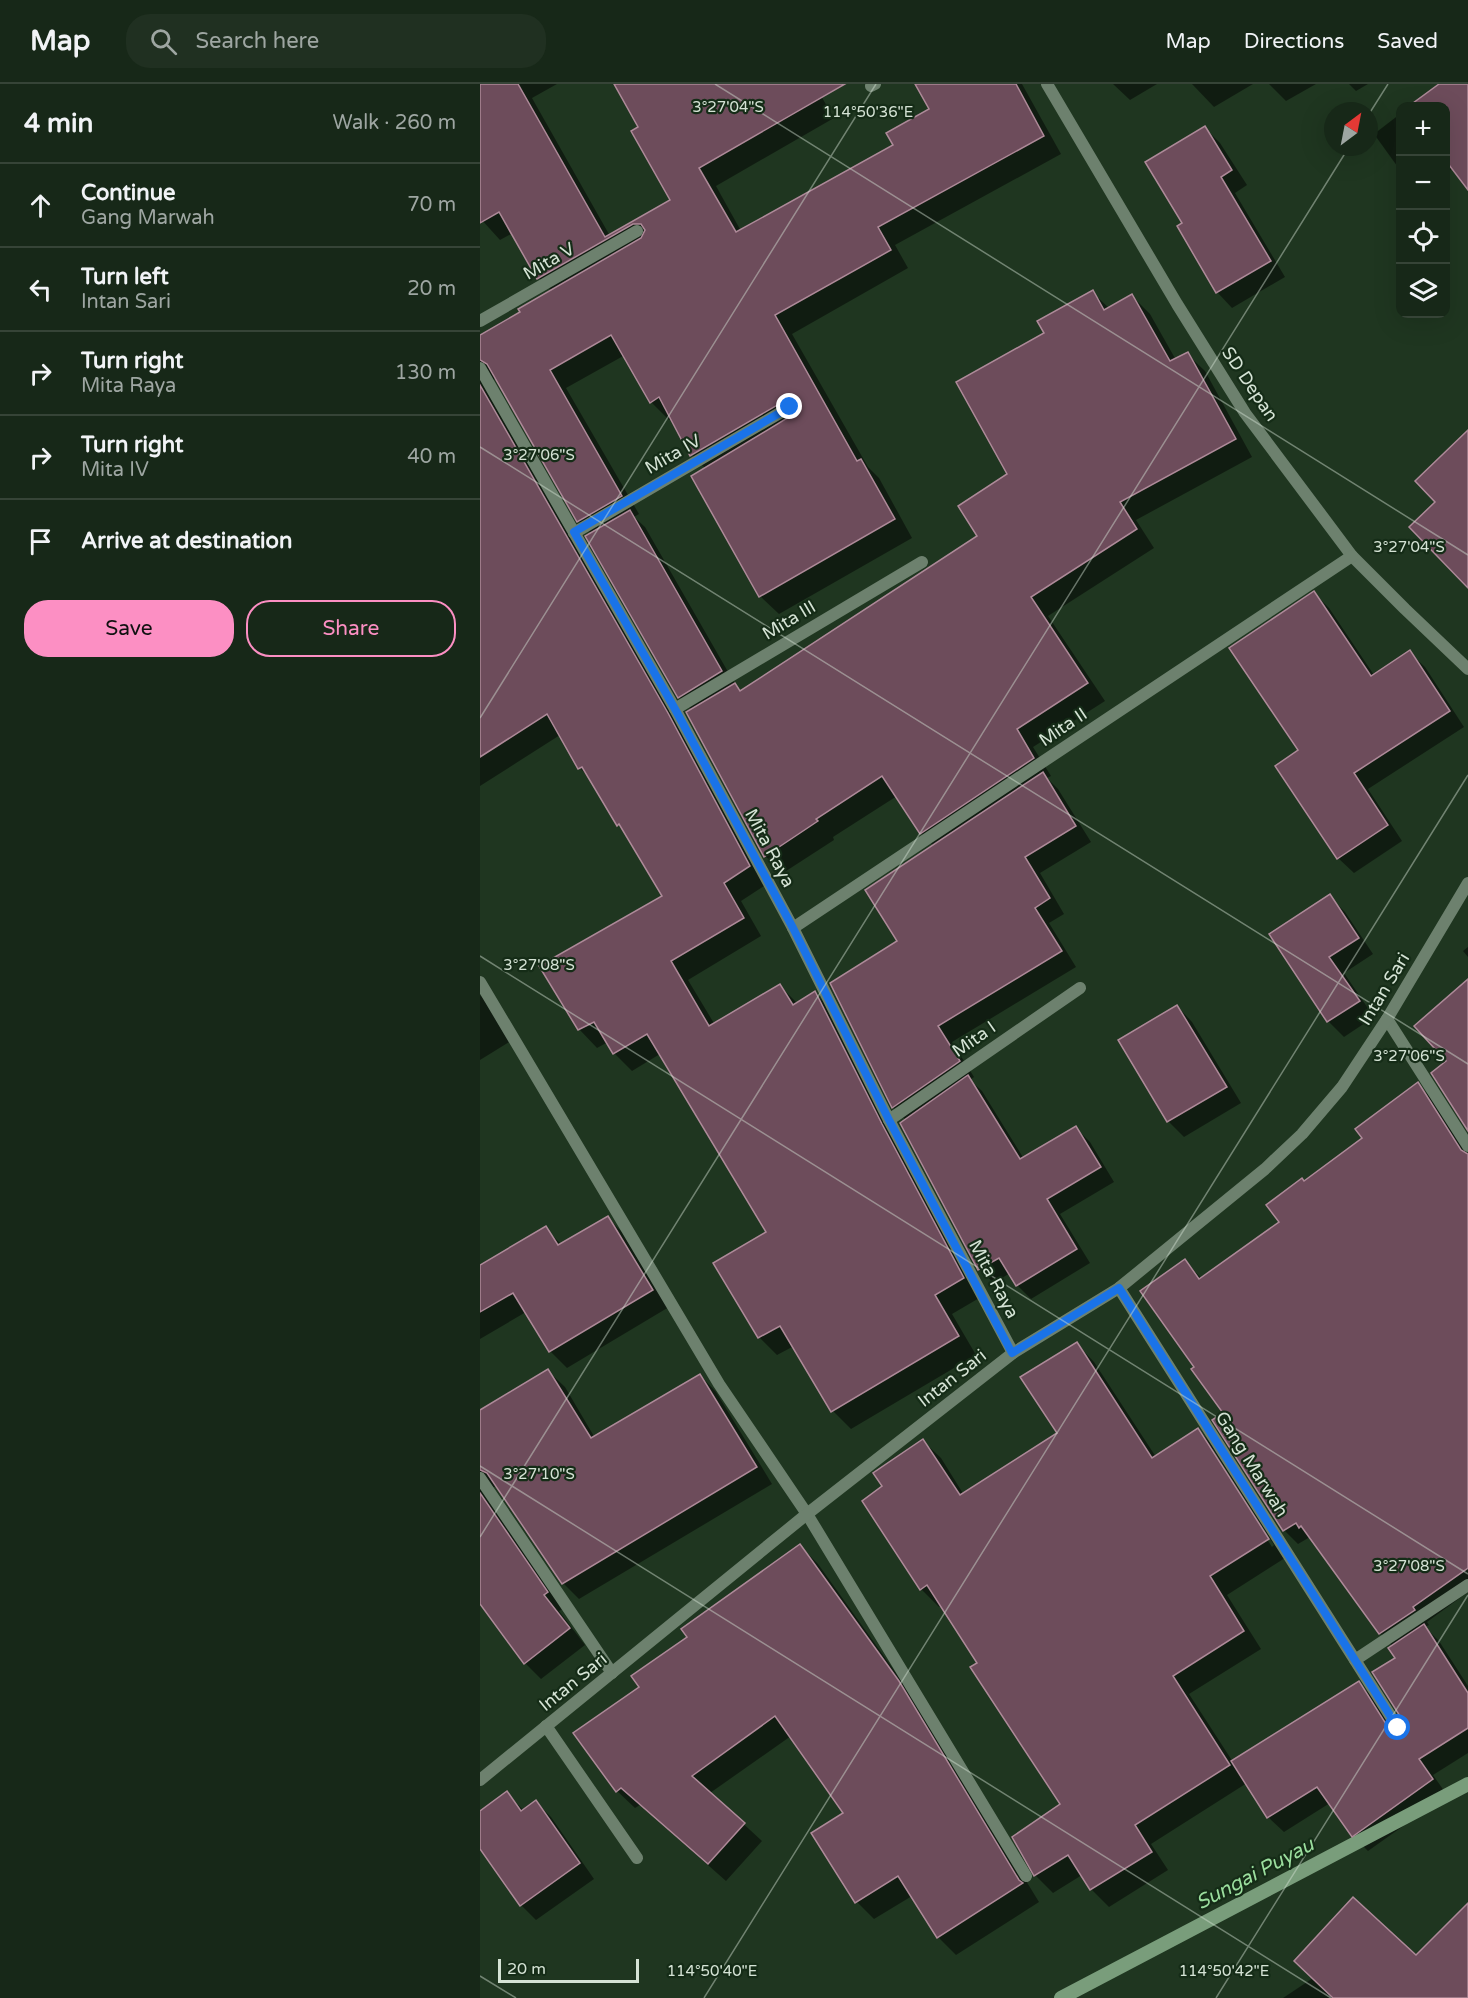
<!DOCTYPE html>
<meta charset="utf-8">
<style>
:root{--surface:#172818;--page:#203021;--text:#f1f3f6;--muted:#9ea6a2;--line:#364437;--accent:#fc8fc3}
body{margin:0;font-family:"Varela Round",sans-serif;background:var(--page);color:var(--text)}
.controls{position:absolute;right:18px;top:18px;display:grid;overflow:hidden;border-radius:12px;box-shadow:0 6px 24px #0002}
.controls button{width:54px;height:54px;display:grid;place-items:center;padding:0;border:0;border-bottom:2px solid var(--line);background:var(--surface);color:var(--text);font:30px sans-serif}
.compass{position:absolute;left:844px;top:18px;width:54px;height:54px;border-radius:50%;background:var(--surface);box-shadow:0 6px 24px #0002;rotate:32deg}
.scale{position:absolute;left:18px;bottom:15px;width:141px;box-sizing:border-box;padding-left:6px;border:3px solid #d5e3d5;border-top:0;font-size:16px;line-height:21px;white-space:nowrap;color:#d5e3d5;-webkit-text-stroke:4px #152c17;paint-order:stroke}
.stop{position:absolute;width:18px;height:18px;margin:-14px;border:4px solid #1a73e8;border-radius:50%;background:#fff}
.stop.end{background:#1a73e8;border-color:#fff;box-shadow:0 2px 6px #0008}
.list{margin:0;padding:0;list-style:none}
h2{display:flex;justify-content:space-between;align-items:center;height:78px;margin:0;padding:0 24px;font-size:26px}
h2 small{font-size:20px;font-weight:400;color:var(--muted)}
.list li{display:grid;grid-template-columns:39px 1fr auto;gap:18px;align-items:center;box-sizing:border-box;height:84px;padding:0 24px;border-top:2px solid var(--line)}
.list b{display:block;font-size:22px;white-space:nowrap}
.list p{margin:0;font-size:20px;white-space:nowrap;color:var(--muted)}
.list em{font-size:20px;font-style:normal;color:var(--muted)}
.actions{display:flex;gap:12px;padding:18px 24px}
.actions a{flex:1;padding:14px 0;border:2px solid var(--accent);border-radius:24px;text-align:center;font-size:21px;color:var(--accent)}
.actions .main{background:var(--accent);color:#111}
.icon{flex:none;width:33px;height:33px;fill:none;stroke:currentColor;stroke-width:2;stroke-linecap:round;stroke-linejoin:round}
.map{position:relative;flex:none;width:988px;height:1914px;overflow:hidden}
header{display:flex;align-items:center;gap:36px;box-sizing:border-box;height:84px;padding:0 30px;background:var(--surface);border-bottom:2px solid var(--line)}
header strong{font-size:28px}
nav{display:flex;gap:33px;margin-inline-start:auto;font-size:21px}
.search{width:420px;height:54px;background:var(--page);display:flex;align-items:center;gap:15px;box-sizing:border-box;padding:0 21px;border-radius:24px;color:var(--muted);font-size:22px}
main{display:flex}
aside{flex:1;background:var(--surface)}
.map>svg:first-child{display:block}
.shadow{fill:#0007;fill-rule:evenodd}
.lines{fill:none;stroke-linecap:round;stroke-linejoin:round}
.stream{stroke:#799d7b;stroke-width:14}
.building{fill:#6d4c5b;stroke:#ae8a99;stroke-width:1.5}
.service{stroke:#6d816e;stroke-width:12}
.minor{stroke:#6d816e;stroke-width:12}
.tertiary{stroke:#6d816e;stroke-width:12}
.route{stroke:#1a73e8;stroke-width:8}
.ticks{fill:none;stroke:#d5e3d5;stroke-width:1.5;stroke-opacity:0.45}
.labels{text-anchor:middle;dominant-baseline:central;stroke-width:4.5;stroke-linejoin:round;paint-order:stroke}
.street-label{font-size:18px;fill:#d5e3d5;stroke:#152c17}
.water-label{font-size:20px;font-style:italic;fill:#9bde9e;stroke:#152c17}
.ticks-label{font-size:15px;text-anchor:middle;fill:#d5e3d5;stroke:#152c17;stroke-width:4.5;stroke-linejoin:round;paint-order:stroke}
</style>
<header>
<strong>Map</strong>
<div class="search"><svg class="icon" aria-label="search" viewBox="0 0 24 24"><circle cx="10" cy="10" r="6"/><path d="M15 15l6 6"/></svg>Search here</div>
<nav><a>Map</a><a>Directions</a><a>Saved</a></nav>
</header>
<main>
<aside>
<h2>4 min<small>Walk · 260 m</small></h2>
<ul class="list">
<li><svg class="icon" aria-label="ahead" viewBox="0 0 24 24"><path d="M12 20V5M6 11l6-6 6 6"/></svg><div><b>Continue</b><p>Gang Marwah</p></div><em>70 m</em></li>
<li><svg class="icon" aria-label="left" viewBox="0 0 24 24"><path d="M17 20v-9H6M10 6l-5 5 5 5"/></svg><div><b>Turn left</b><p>Intan Sari</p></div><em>20 m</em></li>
<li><svg class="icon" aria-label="right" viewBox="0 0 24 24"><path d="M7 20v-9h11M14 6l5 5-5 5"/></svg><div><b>Turn right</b><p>Mita Raya</p></div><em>130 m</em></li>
<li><svg class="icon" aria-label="right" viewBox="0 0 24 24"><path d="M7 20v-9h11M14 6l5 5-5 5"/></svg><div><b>Turn right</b><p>Mita IV</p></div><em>40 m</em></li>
<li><svg class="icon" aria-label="arrive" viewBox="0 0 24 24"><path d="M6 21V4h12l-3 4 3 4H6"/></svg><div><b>Arrive at destination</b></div></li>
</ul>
<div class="actions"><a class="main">Save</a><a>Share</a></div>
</aside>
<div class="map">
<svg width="988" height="1914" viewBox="0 0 988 1914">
<rect width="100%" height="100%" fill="#1f3620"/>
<g class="shadow">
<polygon points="0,0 77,0 52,14 130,152 192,117 160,44 135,0 334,0 354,34 236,102 261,147 415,61 451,26 452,0 542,0 581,70 415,161 428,184 312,250 388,383 399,394 432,454 299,530 280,512 226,385 212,371 192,334 189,336 171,318 145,271 86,304 159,430 154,433 165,443 255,600 262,608 499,453 529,391 566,250 612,208 630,225 652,212 670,230 696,276 707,270 725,287 772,373 656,436 674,464 568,532 625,617 553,663 571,692 567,694 578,705 611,758 560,789 584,830 569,839 596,883 472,958 494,993 490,996 502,1007 544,1075 596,1044 610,1058 634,1098 580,1130 610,1179 551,1215 537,1201 530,1189 514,1199 499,1185 426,1036 413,1023 419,858 454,762 441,749 417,712 353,753 354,756 303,789 285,772 212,626 199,613 112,450 98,437 17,294 11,297 287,800 261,817 281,852 208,896 235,941 300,902 318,920 335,909 353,927 501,1213 472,1230 496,1271 371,1345 353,1327 314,1262 297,1271 279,1253 235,1180 288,1149 180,970 152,987 134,969 128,958 117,964 99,945 61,882 184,813 147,750 138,741 111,696 100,684 80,651 0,702 0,252 42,229 72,207 59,194 33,149 20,156 0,134"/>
<polygon points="633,0 677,0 650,16"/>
<polygon points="712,0 773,0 734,23"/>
<polygon points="789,0 836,0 806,17"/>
<polygon points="869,0 888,0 876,7"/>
<polygon points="962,0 988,0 988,104 972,85 966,90 966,22 931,22"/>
<polygon points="920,30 920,86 894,50"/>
<polygon points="725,44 740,59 767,101 755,109 805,193 752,224 737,208 704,140"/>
<polygon points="834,509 849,524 894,591 929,568 945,583 984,643 888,705 922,757 874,789 858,774"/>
<polygon points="849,812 865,828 893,870 864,889 894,933 864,953 848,937 791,851"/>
<polygon points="988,863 988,873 983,867"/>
<polygon points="0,911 6,917 31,957 0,976"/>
<polygon points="697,922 712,938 761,1019 704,1053 688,1037 640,957"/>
<path d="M938,1000L952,1015L988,1071V1508L947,1538L949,1541L945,1543L959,1557L988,1602V1669L953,1691L967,1711L888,1767L873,1752L850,1719L804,1748L788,1733L767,1699L671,1760L688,1786L629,1823L611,1805L602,1791L573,1809L555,1791L534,1753L582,1720L499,1579L462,1521L459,1523L441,1505L404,1403L443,1357L461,1374L484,1411L579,1350L597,1260L614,1278L676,1373L718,1346L736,1364L805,1474L747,1511L781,1565L709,1610L753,1678L878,1599L894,1614L918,1654L924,1652L928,1644L917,1574L913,1563L900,1549L830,1453L818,1460L804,1446L745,1329L716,1284L705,1177L722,1195L801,1139L824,1099L884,1054ZM729,1365H733L794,1461L792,1463Z"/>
<polygon points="128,1134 145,1151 189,1223 87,1284 70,1267 46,1228 0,1255 0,1182 65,1144 82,1161"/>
<polygon points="68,1287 85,1303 115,1354 220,1291 236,1308 292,1400 99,1515 83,1499 17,1402 11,1404 83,1525 79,1527 105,1561 61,1595 45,1579 0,1517 0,1328"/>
<polygon points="320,1462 338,1480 436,1617 559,1818 476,1871 458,1853 432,1812 394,1835 377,1818 365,1729 311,1652 230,1709 282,1757 246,1797 160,1721 155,1724 137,1707 161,1603 209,1553"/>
<polygon points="27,1709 44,1727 56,1718 71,1733 114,1795 56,1836 41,1821 0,1763 0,1728"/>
<polygon points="988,1822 988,1914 803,1914 833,1894 936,1873"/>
</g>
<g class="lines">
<polyline class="stream" points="581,1914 988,1700"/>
</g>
<g class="building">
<polygon points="0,0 38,0 125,153 190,116 151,47 158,43 134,0 365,0 219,84 256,148 413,61 406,49 449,25 435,0 536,0 564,52 398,143 411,166 295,231 377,377 381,375 415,435 279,513 211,392 314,330 317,327 317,319 314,316 306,316 210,372 179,313 170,319 131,251 70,286 142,412 97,438 7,280 0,276 0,251 40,228 38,225 161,154 165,146 161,140 153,140 57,195 19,128 0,139"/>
<polygon points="959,0 988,0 988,106 966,77 966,22 929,22"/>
<polygon points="725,42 752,86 741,93 791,177 736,209 697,142 702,139 665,78"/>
<polygon points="613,206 624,226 652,210 690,277 708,268 756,355 640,418 657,445 551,513 608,599 537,645 554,674 440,750 402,692 336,735 338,737 284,773 206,628 255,599 260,607 497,452 478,422 527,390 476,298 564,249 557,237"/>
<polygon points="0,301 188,629 270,782 244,799 264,834 191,877 229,942 300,900 313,921 335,907 402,1040 484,1194 455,1211 479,1252 351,1328 300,1242 278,1254 233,1179 286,1148 167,950 133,970 114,938 98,946 59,882 182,812 139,740 137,742 102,683 98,685 67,630 0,673"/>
<polygon points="988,346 988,504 929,443 955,418 935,397"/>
<polygon points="150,426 242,587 198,614 105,452"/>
<polygon points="834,507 891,592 930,566 970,627 874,689 908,741 857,775 795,682 818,666 749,564"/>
<polygon points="563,688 596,742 545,773 570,814 555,824 582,867 458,942 480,977 412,1024 350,899 417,857 385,806"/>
<polygon points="850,810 879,854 849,873 880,917 847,938 789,850"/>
<polygon points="988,895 988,1047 951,989 966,977 934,942"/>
<polygon points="697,921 747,1003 687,1038 638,956"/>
<polygon points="488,991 540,1075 596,1042 621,1083 567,1115 597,1165 536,1202 519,1174 498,1186 420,1039"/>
<polygon points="938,998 981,1066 988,1070 988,1484 933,1523 935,1526 899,1550 821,1442 819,1444 816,1439 803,1447 732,1336 743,1329 711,1285 714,1283 660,1207 705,1175 719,1195 799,1138 786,1121 822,1094 824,1097 882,1054 875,1045"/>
<polygon points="128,1132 173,1206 69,1268 33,1209 0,1228 0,1181 66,1142 78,1161"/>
<polygon points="597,1258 672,1374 718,1344 789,1455 730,1492 764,1547 693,1592 750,1681 655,1741 672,1768 610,1806 588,1771 554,1792 532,1753 580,1720 490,1583 497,1579 447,1501 440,1506 382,1417 402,1402 393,1389 443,1355 480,1411 577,1349 540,1293"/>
<polygon points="68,1285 111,1354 220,1290 277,1383 82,1500 7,1389 0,1386 0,1326"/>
<polygon points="0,1409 68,1508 64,1511 90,1544 44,1580 0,1520"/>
<polygon points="320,1460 419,1597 539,1796 543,1799 457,1854 418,1792 375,1819 331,1749 363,1729 295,1632 212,1692 265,1739 228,1780 141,1704 136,1708 93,1649 159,1603 151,1592 207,1553 201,1545"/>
<polygon points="944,1540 988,1609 988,1644 939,1675 953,1695 872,1753 837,1703 787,1734 751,1677 879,1597 911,1648 918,1652 923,1651 926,1644 925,1640 892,1588 915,1574 908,1564"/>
<polygon points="27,1707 41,1727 56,1716 100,1779 40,1822 0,1765 0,1727"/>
<polygon points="873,1813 936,1871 988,1819 988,1914 853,1914 814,1877"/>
</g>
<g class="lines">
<polyline class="service" points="66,1642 157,1774"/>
<g class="minor">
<polyline points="567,0 697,220 765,329 872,472 925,525 988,585"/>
<polyline points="391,2 395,0"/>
<polyline points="0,237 157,147"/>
<polyline points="0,284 195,625 313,844 409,1036 533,1269"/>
<polyline points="94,449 310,323"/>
<polyline points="195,625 442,478"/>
<polyline points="313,844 872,472"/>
<polyline points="0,898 239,1300 327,1430 546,1792"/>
<polyline points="907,935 988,1062"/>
<polyline points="409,1036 600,904"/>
<polyline points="639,1204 875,1576 988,1501"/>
<polyline points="0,1394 132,1589"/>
<polyline points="875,1576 918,1644"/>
</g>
<polyline class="tertiary" points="0,1696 327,1430 533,1269 639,1204 785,1085 822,1050 862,1003 907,935 988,799"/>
</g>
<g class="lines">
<polyline class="route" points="310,323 94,448 195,625 313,844 409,1036 532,1269 639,1204 918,1644"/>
</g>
<path class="ticks" d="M235,0L988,471M889,30L908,0M0,363L988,980M0,634L396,0M0,872L988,1490M0,1382L851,1914M0,1453L869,63M0,1892L36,1914M224,1914L988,691M736,1914L988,1511"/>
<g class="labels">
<g class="street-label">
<text transform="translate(69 177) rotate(-30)">Mita V</text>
<text transform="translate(770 300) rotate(56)">SD Depan</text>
<text transform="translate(193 370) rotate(-30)">Mita IV</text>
<text transform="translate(309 536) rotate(-31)">Mita III</text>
<text transform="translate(583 643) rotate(-34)">Mita II</text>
<text transform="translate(290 764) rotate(62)">Mita Raya</text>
<text transform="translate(904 905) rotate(-59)">Intan Sari</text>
<text transform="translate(494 955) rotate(-35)">Mita I</text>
<text transform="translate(514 1195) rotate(62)">Mita Raya</text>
<text transform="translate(472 1294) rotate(-38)">Intan Sari</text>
<text transform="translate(772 1380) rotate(58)">Gang Marwah</text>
<text transform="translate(93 1598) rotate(-39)">Intan Sari</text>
</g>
<g class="water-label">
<text transform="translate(775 1790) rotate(-28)">Sungai Puyau</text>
</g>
</g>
<g class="ticks-label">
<text x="248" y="28">3°27'04"S</text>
<text x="388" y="33">114°50'36"E</text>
<text x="59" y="376">3°27'06"S</text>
<text x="929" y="468">3°27'04"S</text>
<text x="59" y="886">3°27'08"S</text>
<text x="929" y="977">3°27'06"S</text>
<text x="59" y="1395">3°27'10"S</text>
<text x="929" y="1487">3°27'08"S</text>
<text x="232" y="1892">114°50'40"E</text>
<text x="744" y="1892">114°50'42"E</text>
</g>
</svg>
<div class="controls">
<button>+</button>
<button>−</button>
<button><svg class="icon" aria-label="locate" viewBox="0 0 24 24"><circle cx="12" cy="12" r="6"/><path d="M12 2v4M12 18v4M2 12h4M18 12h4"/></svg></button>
<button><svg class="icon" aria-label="layers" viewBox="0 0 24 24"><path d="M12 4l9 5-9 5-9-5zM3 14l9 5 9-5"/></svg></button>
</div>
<svg class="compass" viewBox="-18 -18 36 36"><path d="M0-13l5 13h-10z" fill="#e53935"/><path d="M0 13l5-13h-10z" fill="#9ea6a2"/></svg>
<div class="scale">20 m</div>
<div class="stop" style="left:918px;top:1644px"></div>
<div class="stop end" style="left:310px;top:323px"></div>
</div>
</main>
